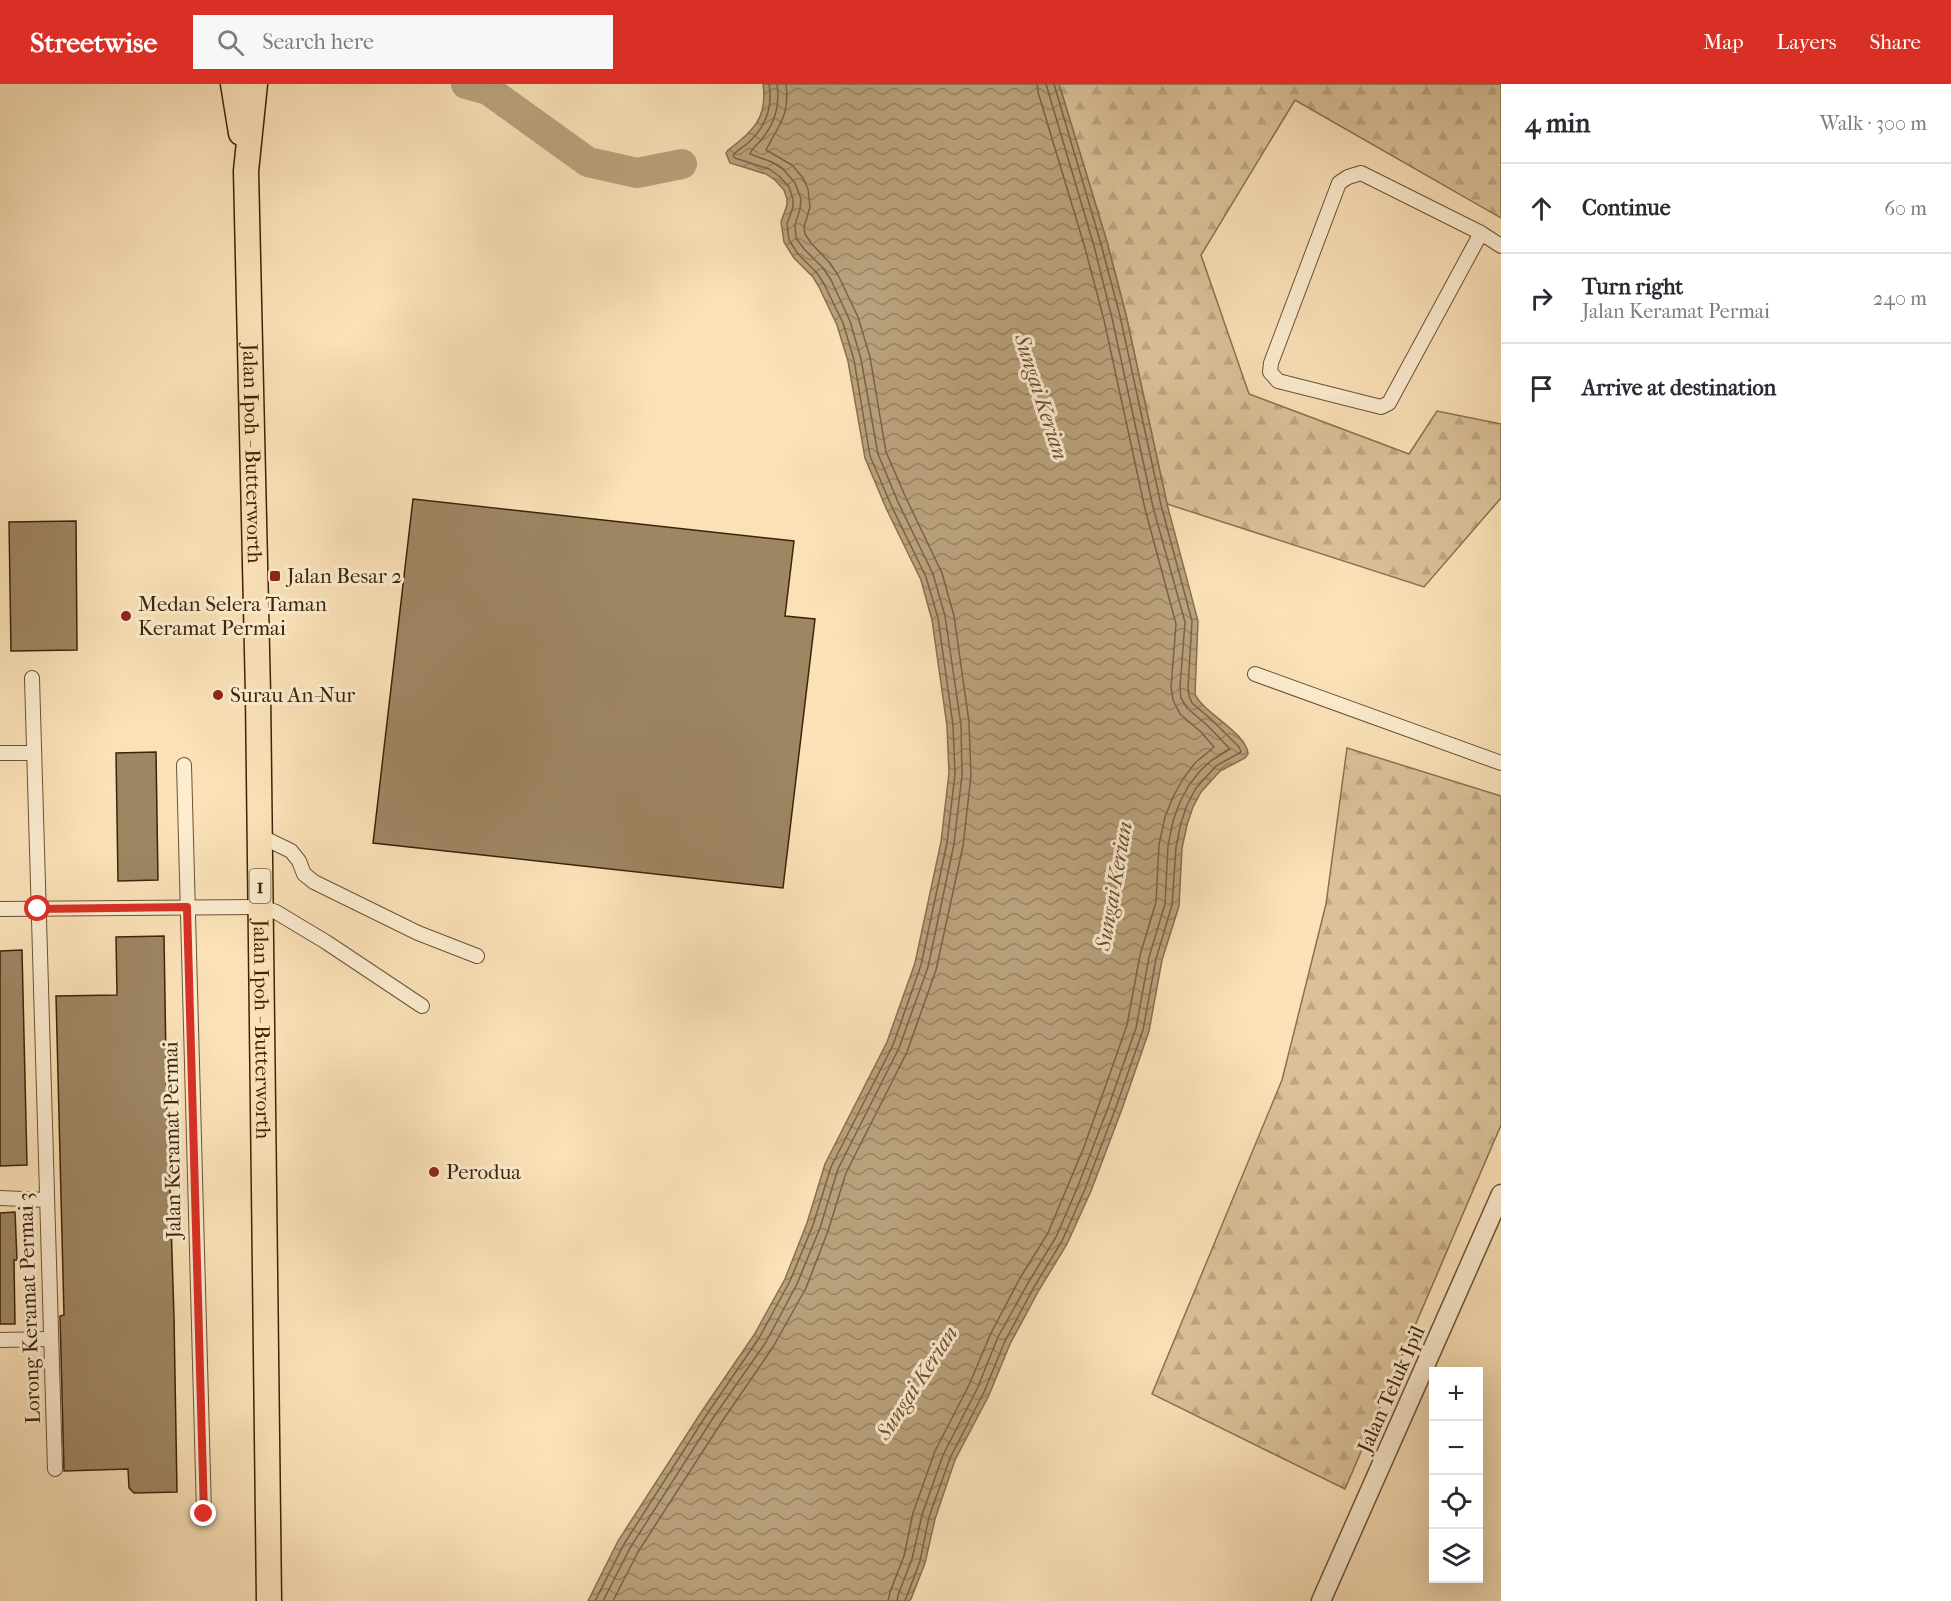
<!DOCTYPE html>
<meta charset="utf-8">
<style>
:root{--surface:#fff;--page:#f7f7f7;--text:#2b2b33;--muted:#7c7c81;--line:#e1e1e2;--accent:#d93025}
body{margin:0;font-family:"IM FELL French Canon",serif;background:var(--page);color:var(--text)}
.controls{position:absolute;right:18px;bottom:18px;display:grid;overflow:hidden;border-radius:0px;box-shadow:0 6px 24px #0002}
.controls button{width:54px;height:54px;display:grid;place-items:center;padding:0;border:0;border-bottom:2px solid var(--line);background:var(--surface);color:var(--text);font:30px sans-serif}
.stop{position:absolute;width:18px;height:18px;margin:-14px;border:4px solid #d93025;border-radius:50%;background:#fff}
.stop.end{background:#d93025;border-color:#fff;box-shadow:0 2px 6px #0008}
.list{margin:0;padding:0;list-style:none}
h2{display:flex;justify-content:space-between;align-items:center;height:78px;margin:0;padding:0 24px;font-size:26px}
h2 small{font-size:20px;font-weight:400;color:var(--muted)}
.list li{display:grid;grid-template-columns:39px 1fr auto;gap:18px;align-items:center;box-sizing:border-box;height:90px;padding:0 24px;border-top:2px solid var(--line)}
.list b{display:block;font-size:22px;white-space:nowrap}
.list p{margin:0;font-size:20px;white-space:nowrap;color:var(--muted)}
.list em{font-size:20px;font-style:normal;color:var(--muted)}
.icon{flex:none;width:33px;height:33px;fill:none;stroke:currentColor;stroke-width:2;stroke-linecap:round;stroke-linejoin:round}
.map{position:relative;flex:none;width:1501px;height:1517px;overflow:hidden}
header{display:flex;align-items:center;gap:36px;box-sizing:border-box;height:84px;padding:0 30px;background:var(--accent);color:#fff}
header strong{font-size:28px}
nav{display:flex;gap:33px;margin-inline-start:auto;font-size:21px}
.search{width:420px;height:54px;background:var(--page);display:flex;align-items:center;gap:15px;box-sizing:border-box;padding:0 21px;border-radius:0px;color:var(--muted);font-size:22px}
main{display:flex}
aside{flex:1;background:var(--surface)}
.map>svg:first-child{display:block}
.forest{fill:url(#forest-firs);stroke:#8a7250;stroke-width:1.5}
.water{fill:url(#water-waves);stroke:#876f4e;stroke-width:1.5}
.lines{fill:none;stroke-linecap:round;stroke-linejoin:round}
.shore{stroke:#7a6242;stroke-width:1.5}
.river{stroke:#b9a17c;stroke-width:30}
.building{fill:#9e8663;stroke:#3b2408;stroke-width:1.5}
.minor-casing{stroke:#6b5334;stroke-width:16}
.tertiary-casing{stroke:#6b5334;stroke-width:21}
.trunk-casing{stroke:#3b2408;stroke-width:27}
.minor{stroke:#fcecd0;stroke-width:14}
.tertiary{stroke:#fcecd0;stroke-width:18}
.trunk{stroke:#fae1b7;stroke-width:24}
.route{stroke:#d93025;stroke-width:8}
.poi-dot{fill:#8f2418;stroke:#fcecd0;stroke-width:2}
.labels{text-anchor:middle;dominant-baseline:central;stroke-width:6;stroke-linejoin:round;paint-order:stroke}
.shield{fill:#fcecd0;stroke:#756044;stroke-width:1.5}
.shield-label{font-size:20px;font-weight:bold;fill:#3b2408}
.street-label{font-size:21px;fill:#3b2408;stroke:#fcecd0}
.poi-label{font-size:21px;fill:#3b2408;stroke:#fcecd0;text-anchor:start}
.water-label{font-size:22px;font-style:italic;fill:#675031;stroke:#fcecd0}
</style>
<header>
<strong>Streetwise</strong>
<div class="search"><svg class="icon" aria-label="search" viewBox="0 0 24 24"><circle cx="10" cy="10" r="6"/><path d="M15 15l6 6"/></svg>Search here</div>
<nav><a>Map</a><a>Layers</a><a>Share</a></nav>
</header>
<main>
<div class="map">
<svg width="1501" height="1517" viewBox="0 0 1501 1517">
<defs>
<pattern id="forest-firs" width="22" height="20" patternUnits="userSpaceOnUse" patternTransform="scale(1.5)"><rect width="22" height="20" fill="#dac199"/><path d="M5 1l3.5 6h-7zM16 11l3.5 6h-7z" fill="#bca682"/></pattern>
<pattern id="water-waves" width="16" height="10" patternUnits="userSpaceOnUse" patternTransform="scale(1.5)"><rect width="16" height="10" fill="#b9a17c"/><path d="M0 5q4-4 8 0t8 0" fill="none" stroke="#988364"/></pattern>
</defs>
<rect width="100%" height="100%" fill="#fae1b7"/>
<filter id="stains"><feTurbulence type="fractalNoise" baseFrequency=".00333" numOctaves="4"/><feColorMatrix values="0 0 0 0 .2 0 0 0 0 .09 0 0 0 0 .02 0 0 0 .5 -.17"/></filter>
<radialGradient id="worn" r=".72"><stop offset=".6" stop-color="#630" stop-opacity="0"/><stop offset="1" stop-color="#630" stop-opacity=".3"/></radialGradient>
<g class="forest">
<polygon points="1059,0 1501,0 1501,134 1295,16 1201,171 1249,310 1409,370 1437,327 1501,340 1501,414 1424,503 1167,420 1126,231 1107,158"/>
<polygon points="1347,664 1501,712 1501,1041 1345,1405 1152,1310 1282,996 1326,820"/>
</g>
<path class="water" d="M763,0H1059L1107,158L1126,231L1167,420L1198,537L1195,610C1202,628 1247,649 1248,670L1245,674L1220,687L1201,708L1193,723L1187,741L1182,764L1179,822L1162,876L1149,947L1122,1025L1091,1107L1067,1160L1039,1206L1010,1260L989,1311L955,1376L935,1435L925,1479L911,1515L909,1517H588L618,1457L702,1327L754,1251L785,1195L807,1139L825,1080L887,958L915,879L941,758L949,689L947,642L932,536L921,496L886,424L865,374L848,277L837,241L819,203L813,193L794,174L784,158L781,138L787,121V115L784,106L775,96L766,90L730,79L726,69L728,66C753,48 768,33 763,0Z"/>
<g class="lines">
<g class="shore">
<path d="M595,1517L624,1460L707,1330L759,1254L790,1197L813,1141L831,1083L893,961L921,881L947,759L955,690L953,641L938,534L926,493L891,421L870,372L854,276L843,239L824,200L817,189L798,170L789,156L787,140L793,123V115L789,103L779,92L769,85L735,74L733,72C736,66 742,64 747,60C765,44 773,23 769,0"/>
<path d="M603,1517L630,1464L713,1334L766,1258L797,1200L820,1144L838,1085L899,964L928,883L954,760L962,691L961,641L945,532L933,490L898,418L878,370L861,275L850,237L831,196L823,184L804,165L796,154L795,141L800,125L801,115L795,99L783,85L772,78L750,70C752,64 758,60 762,55C775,39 780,20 777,0"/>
<path d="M613,1517L638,1468L721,1339L773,1263L806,1204L828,1147L846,1089L907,968L936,886L963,762L971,692L969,638L954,532L942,489L906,414L886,368L870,273L858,233L838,191L829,178L811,159L805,150L804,143L810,123L808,105L803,94L792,81L766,66C779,40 790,32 786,0"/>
<polyline points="888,1517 890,1508 904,1472 913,1429 935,1367 969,1301 991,1249 1020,1194 1048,1149 1084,1063 1127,941 1140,871 1156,818 1159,761 1165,733 1173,713 1183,695 1195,679 1214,663 1201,648 1180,630 1173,616 1171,603 1176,540 1145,425 1104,236 1085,164 1038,8 1037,0"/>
<polyline points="897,1517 898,1511 912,1475 922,1431 943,1371 977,1305 998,1253 1028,1199 1056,1153 1078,1102 1109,1021 1136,944 1149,873 1165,820 1168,762 1173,737 1180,718 1189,701 1201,686 1212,676 1230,665 1207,641 1187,624 1181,614 1180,603 1185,538 1153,423 1112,234 1094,162 1046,0"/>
<polyline points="905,1517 920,1477 929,1433 950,1374 984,1308 1005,1257 1034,1203 1062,1157 1085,1105 1116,1023 1143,946 1156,875 1172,821 1176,763 1181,739 1187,721 1196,704 1216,682 1241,668 1239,663 1212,636 1192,619 1189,612 1188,603 1192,537 1161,421 1120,232 1101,160 1054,0"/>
</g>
<polyline class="river" points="466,0 488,6 588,78 637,89 682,80"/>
</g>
<g class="building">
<polygon points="413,415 794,457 785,532 815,535 783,804 373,759"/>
<polygon points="76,437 77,566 11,567 9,438"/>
<polygon points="156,668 158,796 118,797 116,669"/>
<polygon points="164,852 167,1042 168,1041 174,1234 177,1408 134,1409 129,1404 128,1385 64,1387 60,1232 64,1231 56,912 117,911 116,853"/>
<polygon points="22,866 27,1081 0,1082 0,867"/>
<polygon points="15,1128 17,1176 14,1176 15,1240 0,1240 0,1129"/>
</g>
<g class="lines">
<g class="minor-casing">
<g id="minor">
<polyline points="1481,149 1389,319 1381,323 1278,297 1270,288 1271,279 1339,99 1348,93 1361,89 1481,149 1501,162"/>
<polyline points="1255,590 1501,679"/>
<polyline points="32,594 55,1385"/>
<polyline points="0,669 34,669"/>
<polyline points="184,681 204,1429"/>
<polyline points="260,752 291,767 299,777 304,790 314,798 418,849 477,872"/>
<polyline points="0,825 261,823 276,828 326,858 422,922"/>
<polyline points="0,1114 47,1116"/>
<polyline points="0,1256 51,1255"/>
</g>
</g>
<g class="tertiary-casing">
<polyline id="tertiary" points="1321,1517 1501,1110"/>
</g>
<g class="trunk-casing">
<g id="trunk">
<polyline points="233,0 241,49"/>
<path id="s1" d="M255,0L246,87L258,610L269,1517"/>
</g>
</g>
<use href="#minor" class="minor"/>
<use href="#tertiary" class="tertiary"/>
<use href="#trunk" class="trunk"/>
</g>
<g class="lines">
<polyline class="route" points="38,825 187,823 204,1430"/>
</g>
<g class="poi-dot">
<rect x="269" y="486" width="12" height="12" rx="3"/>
<circle cx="126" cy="532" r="6"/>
<circle cx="218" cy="611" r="6"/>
<circle cx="434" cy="1088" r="6"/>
</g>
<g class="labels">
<rect class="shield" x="249.5" y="785" width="21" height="34" rx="4.5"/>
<g class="shield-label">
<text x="260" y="802">1</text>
</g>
<g class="street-label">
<text stroke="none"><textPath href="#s1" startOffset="370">Jalan Ipoh - Butterworth</textPath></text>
<text stroke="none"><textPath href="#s1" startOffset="946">Jalan Ipoh - Butterworth</textPath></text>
<text transform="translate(172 1056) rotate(-91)">Jalan Keramat Permai</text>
<text transform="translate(29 1224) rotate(-92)">Lorong Keramat Permai 3</text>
<text transform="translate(1391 1305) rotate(-66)">Jalan Teluk Ipil</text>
</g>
<g class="poi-label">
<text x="287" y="492">Jalan Besar 2</text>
<text x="138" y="520">Medan Selera Taman<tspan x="138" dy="24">Keramat Permai</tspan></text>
<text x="230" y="611">Surau An-Nur</text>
<text x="446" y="1088">Perodua</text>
</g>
<g class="water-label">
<text transform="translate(1041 313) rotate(72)">Sungai Kerian</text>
<text transform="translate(1114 802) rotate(-80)">Sungai Kerian</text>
<text transform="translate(917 1299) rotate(-57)">Sungai Kerian</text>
</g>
</g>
<rect width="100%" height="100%" filter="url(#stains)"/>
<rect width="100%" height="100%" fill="url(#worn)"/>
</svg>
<div class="controls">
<button>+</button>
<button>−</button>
<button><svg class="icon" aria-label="locate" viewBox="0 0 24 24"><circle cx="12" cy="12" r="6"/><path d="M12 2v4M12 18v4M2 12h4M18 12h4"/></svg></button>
<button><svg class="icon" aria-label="layers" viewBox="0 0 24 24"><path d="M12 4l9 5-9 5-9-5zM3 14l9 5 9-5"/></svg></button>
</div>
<div class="stop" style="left:38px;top:825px"></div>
<div class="stop end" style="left:204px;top:1430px"></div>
</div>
<aside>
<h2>4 min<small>Walk · 300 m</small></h2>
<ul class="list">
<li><svg class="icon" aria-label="ahead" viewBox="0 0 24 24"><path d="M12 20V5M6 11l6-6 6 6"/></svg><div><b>Continue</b></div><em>60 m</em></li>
<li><svg class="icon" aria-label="right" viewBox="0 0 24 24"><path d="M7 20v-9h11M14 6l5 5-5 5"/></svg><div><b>Turn right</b><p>Jalan Keramat Permai</p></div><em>240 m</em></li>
<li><svg class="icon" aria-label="arrive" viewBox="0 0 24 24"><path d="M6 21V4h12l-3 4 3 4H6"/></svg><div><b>Arrive at destination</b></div></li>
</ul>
</aside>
</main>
